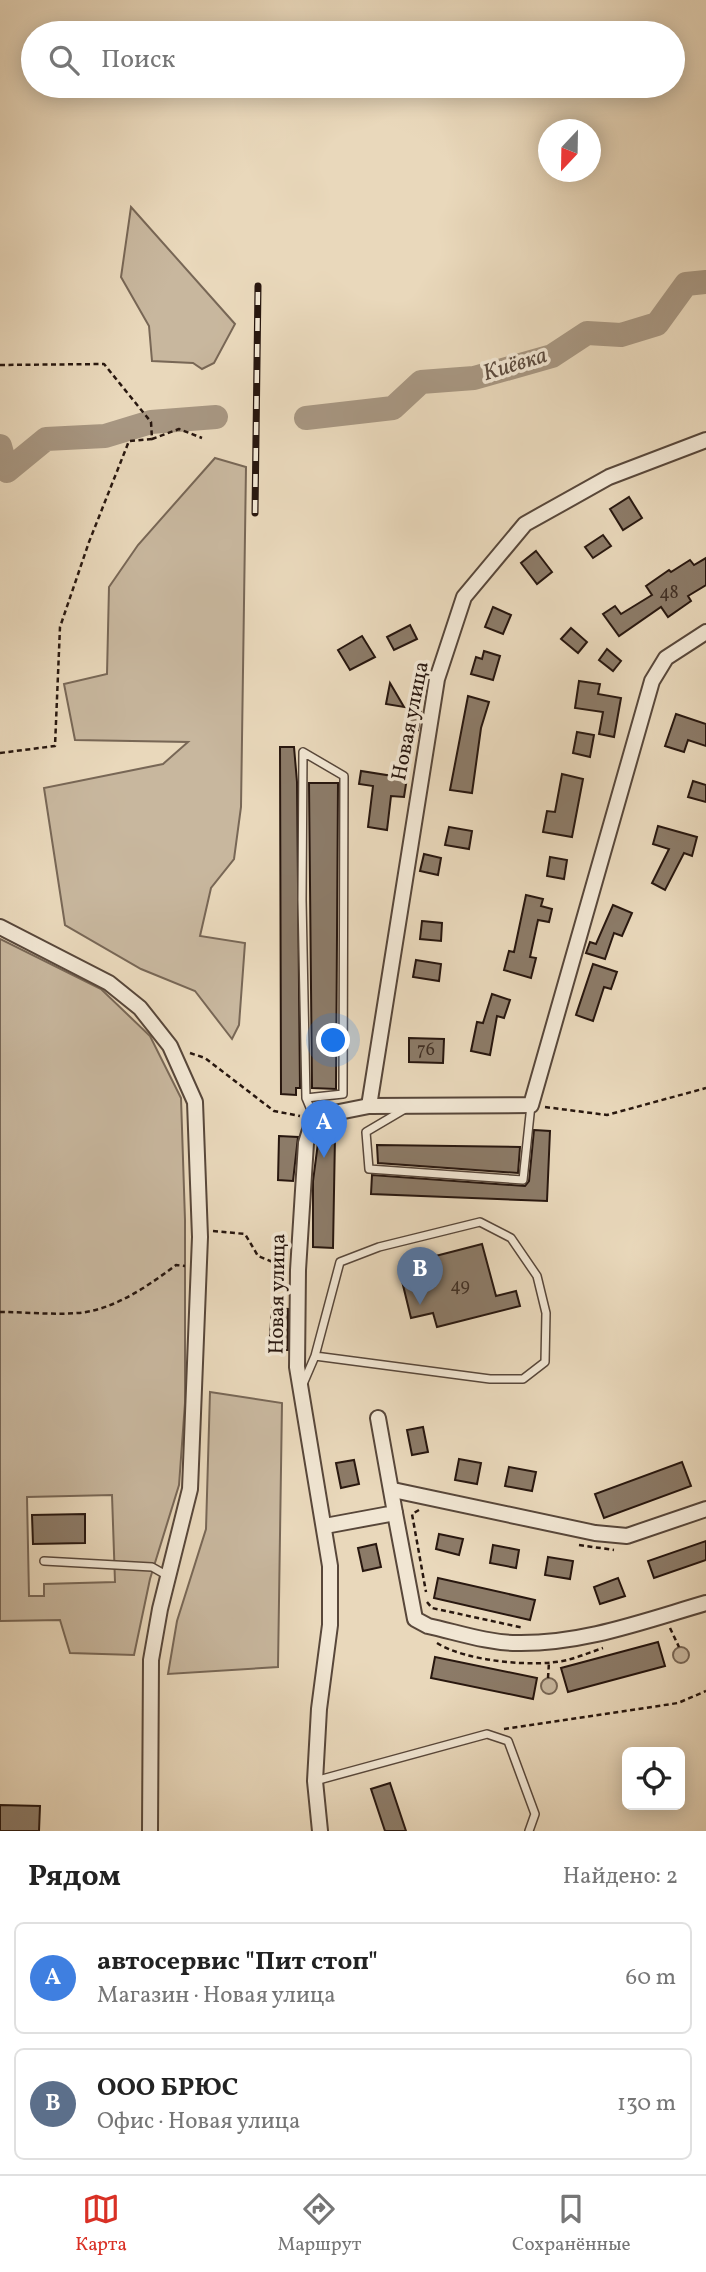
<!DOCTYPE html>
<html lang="ru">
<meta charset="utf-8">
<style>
:root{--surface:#fff;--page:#f2f2f2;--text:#222;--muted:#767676;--line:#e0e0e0;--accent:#d93025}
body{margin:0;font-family:Vollkorn,serif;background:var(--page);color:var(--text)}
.controls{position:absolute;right:21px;bottom:21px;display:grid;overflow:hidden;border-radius:10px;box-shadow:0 4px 18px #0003}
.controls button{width:63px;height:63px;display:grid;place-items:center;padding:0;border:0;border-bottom:2px solid var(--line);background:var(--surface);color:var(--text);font:35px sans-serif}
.compass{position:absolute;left:538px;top:119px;width:63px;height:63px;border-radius:50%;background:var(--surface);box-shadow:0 4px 18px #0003;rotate:202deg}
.you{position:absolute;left:334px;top:1041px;width:24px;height:24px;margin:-18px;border:5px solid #fff;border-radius:50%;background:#1a73e8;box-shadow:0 0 0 10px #1a73e833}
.badge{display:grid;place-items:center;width:46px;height:46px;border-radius:50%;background:var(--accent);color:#fff;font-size:23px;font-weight:700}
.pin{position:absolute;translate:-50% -58px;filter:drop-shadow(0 2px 4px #0008)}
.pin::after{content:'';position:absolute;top:37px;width:24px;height:21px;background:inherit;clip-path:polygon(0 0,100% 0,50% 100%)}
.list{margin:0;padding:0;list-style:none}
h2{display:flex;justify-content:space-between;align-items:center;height:91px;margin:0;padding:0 28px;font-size:30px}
h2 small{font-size:23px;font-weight:400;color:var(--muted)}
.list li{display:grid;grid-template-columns:46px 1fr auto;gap:21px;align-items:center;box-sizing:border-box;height:112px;margin:0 14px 14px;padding:0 14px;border:2px solid var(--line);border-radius:10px}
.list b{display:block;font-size:26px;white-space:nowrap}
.list p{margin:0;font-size:23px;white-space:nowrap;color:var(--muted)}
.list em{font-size:23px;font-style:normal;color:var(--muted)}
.icon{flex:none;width:38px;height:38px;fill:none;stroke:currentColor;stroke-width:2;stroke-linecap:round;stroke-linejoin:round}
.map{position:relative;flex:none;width:706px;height:1831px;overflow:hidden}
.search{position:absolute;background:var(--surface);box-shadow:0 4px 18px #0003;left:21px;right:21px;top:21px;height:77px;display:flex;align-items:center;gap:18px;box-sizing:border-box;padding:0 24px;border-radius:38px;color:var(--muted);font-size:26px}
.sheet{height:343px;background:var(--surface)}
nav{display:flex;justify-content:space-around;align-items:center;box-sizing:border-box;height:98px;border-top:2px solid var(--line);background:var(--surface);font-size:19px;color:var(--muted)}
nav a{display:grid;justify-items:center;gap:4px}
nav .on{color:var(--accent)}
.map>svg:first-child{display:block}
.green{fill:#c8b79e;stroke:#786756;stroke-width:2;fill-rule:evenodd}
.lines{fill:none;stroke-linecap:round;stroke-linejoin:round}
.river{stroke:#a79681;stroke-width:24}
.building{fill:#8c7b68;stroke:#28170f;stroke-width:2}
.lane-casing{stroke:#58473a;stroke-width:10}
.street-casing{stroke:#58473a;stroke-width:18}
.path{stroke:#28170f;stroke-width:2.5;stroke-dasharray:5 3.5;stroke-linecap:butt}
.lane{stroke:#f1e6d3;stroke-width:7}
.street{stroke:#f1e6d3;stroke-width:14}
.rail-casing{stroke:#28170f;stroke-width:7}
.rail{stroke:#f1e6d3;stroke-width:4.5;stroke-dasharray:13;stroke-linecap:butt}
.labels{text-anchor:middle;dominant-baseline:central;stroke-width:7;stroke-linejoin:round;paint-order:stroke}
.number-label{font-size:18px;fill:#413025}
.street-label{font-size:21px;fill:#28170f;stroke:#f1e6d3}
.water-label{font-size:23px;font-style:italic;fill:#5b4a3d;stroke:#f1e6d3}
</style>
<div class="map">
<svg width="706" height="1831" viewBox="0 0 706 1831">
<rect width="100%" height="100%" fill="#e9d8bb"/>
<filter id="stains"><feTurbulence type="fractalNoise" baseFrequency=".00286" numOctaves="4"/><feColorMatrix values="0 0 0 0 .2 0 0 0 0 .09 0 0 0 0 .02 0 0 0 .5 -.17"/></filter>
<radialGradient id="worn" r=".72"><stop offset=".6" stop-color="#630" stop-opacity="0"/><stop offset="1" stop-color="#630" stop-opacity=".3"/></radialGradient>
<g class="green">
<polygon points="131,207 235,324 214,363 202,369 193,363 152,361 149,326 121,277"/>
<polygon points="215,458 246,467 241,807 234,859 211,888 200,936 245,943 239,1025 232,1039 195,991 141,969 65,925 44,788 163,764 188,742 75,740 64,684 107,674 109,587 138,545"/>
<path d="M0,939L101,989L150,1036L181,1098L185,1220V1403L179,1485L150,1579L134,1655L70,1653L60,1620L0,1621ZM112,1495L115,1582L44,1584V1596H29L27,1497Z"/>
<polygon points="210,1392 282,1403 278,1667 168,1674 177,1621 206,1529"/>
<circle cx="681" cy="1655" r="8"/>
<circle cx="549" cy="1686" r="8"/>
</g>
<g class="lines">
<g class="river">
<polyline points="306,418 393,408 421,382 474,378 552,356 587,333 621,335 657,324 686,284 706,282"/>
<polyline points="0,446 7,471 46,439 105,436 151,422 216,417"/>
</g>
</g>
<g class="building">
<polygon points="629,497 642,518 623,530 610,509"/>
<polygon points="603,535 611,546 593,558 585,547"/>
<polygon points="536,551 552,572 537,584 521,563"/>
<polygon points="706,558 706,585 688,596 691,601 668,617 661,607 619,636 603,614 615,606 621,614 652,595 646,586 669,570 671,572 690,560 694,565"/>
<polygon points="493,607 511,615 503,634 485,627"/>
<polygon points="410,625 417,639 394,650 387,637"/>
<polygon points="571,628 587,642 578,653 561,639"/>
<polygon points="362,636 375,657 350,670 338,650"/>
<polygon points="607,649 621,661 613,671 599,660"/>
<polygon points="484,651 500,656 493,680 471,674 476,657 482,659"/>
<polygon points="579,681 600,684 598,694 621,698 614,737 599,734 603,712 575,708"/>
<polygon points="390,683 404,707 386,704"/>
<polygon points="468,696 489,702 481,728 472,793 450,790"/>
<polygon points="408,708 421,710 418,730 405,728"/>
<polygon points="676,714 706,724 706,746 688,740 684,752 665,746"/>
<polygon points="577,732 594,735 590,757 573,753"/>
<polygon points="280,747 294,747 297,782 300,1088 296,1088 296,1095 281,1094"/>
<polygon points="394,769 408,771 404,797 391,796 387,830 368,827 373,786 359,784 361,771 393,776"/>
<polygon points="562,774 583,779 572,837 543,832 547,811 555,812"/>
<polygon points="693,781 706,785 706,802 688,797"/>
<polygon points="309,783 338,783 336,1089 312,1088"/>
<polygon points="658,826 697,837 692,856 684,853 665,890 652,883 669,849 653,844"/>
<polygon points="449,827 472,831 469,849 445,845"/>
<polygon points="424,854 441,858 438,875 420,871"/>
<polygon points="550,857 567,860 564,879 547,876"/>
<polygon points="526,895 543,899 541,906 552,909 549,922 538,920 530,957 536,958 531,978 504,970 509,951 514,952"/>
<polygon points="613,905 632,913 622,936 614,933 605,959 586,953 590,942 596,944"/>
<polygon points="422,921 442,923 441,941 420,939"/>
<polygon points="416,960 441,964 439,981 413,977"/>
<polygon points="593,964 617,972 611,989 604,987 593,1021 576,1015"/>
<polygon points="492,994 510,1000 504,1018 497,1016 490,1055 471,1051 477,1022 483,1023"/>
<polygon points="409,1038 444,1039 443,1063 409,1062"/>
<polygon points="534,1130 550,1131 547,1201 371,1194 372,1175 525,1186 529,1181"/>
<polygon points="319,1135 335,1136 333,1248 313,1247 313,1181"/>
<polygon points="279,1136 298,1137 293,1181 278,1180"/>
<polygon points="377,1145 520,1147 518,1173 378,1163"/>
<polygon points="482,1244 496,1296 516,1291 520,1306 437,1327 433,1313 411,1318 402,1281 424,1276 420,1260"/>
<polygon points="272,1308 288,1309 288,1350 269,1350"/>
<polygon points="423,1427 428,1452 412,1455 407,1430"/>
<polygon points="459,1459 481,1463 477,1484 455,1480"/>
<polygon points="354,1460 359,1484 341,1488 336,1463"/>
<polygon points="682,1462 691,1486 604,1518 595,1494"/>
<polygon points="509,1467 536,1472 532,1491 505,1486"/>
<polygon points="85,1514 85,1543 33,1544 32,1515"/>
<polygon points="439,1534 463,1539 459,1555 436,1549"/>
<polygon points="706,1541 706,1560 654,1578 648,1561"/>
<polygon points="376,1544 381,1567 363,1571 358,1548"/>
<polygon points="493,1545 519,1550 516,1568 490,1563"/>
<polygon points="548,1557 573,1561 570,1579 545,1575"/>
<polygon points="438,1578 535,1600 530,1620 434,1598"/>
<polygon points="618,1578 625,1596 600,1604 594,1587"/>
<polygon points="658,1642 665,1666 568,1692 561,1668"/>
<polygon points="435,1657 537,1678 533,1699 431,1678"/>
<polygon points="390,1783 406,1831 385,1831 371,1789"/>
<polygon points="0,1805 40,1806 39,1831 0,1831"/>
</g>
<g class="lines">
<g class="lane-casing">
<g id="lane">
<polyline points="306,1098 343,1094 344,776 303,752 302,900 306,1098 314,1117"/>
<polyline points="405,1109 366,1132 369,1169 523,1180 531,1105"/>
<polyline points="303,1384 315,1356 340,1262 379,1247 480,1222 511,1238 537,1276 546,1313 545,1362 523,1379 490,1379 315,1356"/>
<polyline points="44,1561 152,1567 168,1576"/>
<polyline points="315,1781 487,1734 508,1741 535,1814 529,1831"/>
</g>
</g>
<g class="street-casing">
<g id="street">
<polyline points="0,927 109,983 140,1008 170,1046 195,1102 200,1237 190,1489 160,1609 151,1660 150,1831"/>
<polyline points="369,1106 437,679 464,597 525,524 609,477 706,440"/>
<polyline points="393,1490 595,1533 627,1536 706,1509"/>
<path d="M395,1513L415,1619L428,1626C456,1632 488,1643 517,1643C583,1644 644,1621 706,1603"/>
<polyline points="325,1526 395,1513 378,1418"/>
<polyline points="320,1831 315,1781 319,1709 330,1625 330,1566 297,1367 298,1270 306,1143 314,1117 369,1106 531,1105 652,681 666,658 706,632"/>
</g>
</g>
<g class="path">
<polyline points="0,365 104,364 151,422 152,439 179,429 202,438"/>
<polyline points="0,753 55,746 60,627 89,542 129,441 152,439"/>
<polyline points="190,1053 205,1058 274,1111 300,1116"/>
<polyline points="545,1107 607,1115 706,1088"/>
<polyline points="213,1231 245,1234 258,1256 285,1267"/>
<path d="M0,1312C25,1312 52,1315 78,1313C114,1310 148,1286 176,1265L185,1266"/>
<polyline points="419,1510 412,1514 426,1592"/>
<polyline points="579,1545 614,1550"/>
<polyline points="427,1602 432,1608 524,1628"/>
<polyline points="670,1628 679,1647"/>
<path d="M437,1643C465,1661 534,1668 567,1660C579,1657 591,1652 603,1648"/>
<polyline points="548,1678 549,1662"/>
<polyline points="504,1729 678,1703 706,1691"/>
</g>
<use href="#lane" class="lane"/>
<use href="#street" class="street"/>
<g class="rail-casing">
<polyline id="rail" points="255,513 258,286"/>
</g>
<use href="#rail" class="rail"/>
</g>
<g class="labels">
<g class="number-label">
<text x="669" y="593">48</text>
<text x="426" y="1050">76</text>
<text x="460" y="1286">49</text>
</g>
<g class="street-label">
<text transform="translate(411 721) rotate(-79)">Новая улица</text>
<text transform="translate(278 1294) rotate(-89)">Новая улица</text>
</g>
<g class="water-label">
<text transform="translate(515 365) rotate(-17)">Киёвка</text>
</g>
</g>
<rect width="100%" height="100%" filter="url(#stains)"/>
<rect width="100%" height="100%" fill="url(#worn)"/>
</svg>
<div class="controls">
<button><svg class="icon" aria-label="locate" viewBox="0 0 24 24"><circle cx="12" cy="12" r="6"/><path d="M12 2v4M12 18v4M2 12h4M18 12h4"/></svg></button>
</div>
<svg class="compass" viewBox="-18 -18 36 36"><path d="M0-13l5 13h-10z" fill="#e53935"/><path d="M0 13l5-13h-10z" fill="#767676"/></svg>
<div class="you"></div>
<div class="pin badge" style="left:324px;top:1158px;background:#3f7fe0">A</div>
<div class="pin badge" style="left:420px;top:1305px;background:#5c6f8a">B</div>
<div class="search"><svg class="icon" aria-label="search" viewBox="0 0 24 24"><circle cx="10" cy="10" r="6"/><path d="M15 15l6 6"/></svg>Поиск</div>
</div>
<section class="sheet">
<h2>Рядом<small>Найдено: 2</small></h2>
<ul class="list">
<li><span class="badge" style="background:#3f7fe0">A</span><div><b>автосервис &quot;Пит стоп&quot;</b><p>Магазин · Новая улица</p></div><em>60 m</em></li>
<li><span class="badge" style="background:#5c6f8a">B</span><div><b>ООО БРЮС</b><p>Офис · Новая улица</p></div><em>130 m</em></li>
</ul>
</section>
<nav>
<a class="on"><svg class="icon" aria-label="map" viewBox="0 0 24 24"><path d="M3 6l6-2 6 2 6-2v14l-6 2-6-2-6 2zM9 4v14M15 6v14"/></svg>Карта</a>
<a><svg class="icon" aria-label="directions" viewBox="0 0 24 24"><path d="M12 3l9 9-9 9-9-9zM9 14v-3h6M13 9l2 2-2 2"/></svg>Маршрут</a>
<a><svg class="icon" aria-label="saved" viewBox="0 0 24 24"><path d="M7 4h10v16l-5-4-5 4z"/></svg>Сохранённые</a>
</nav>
